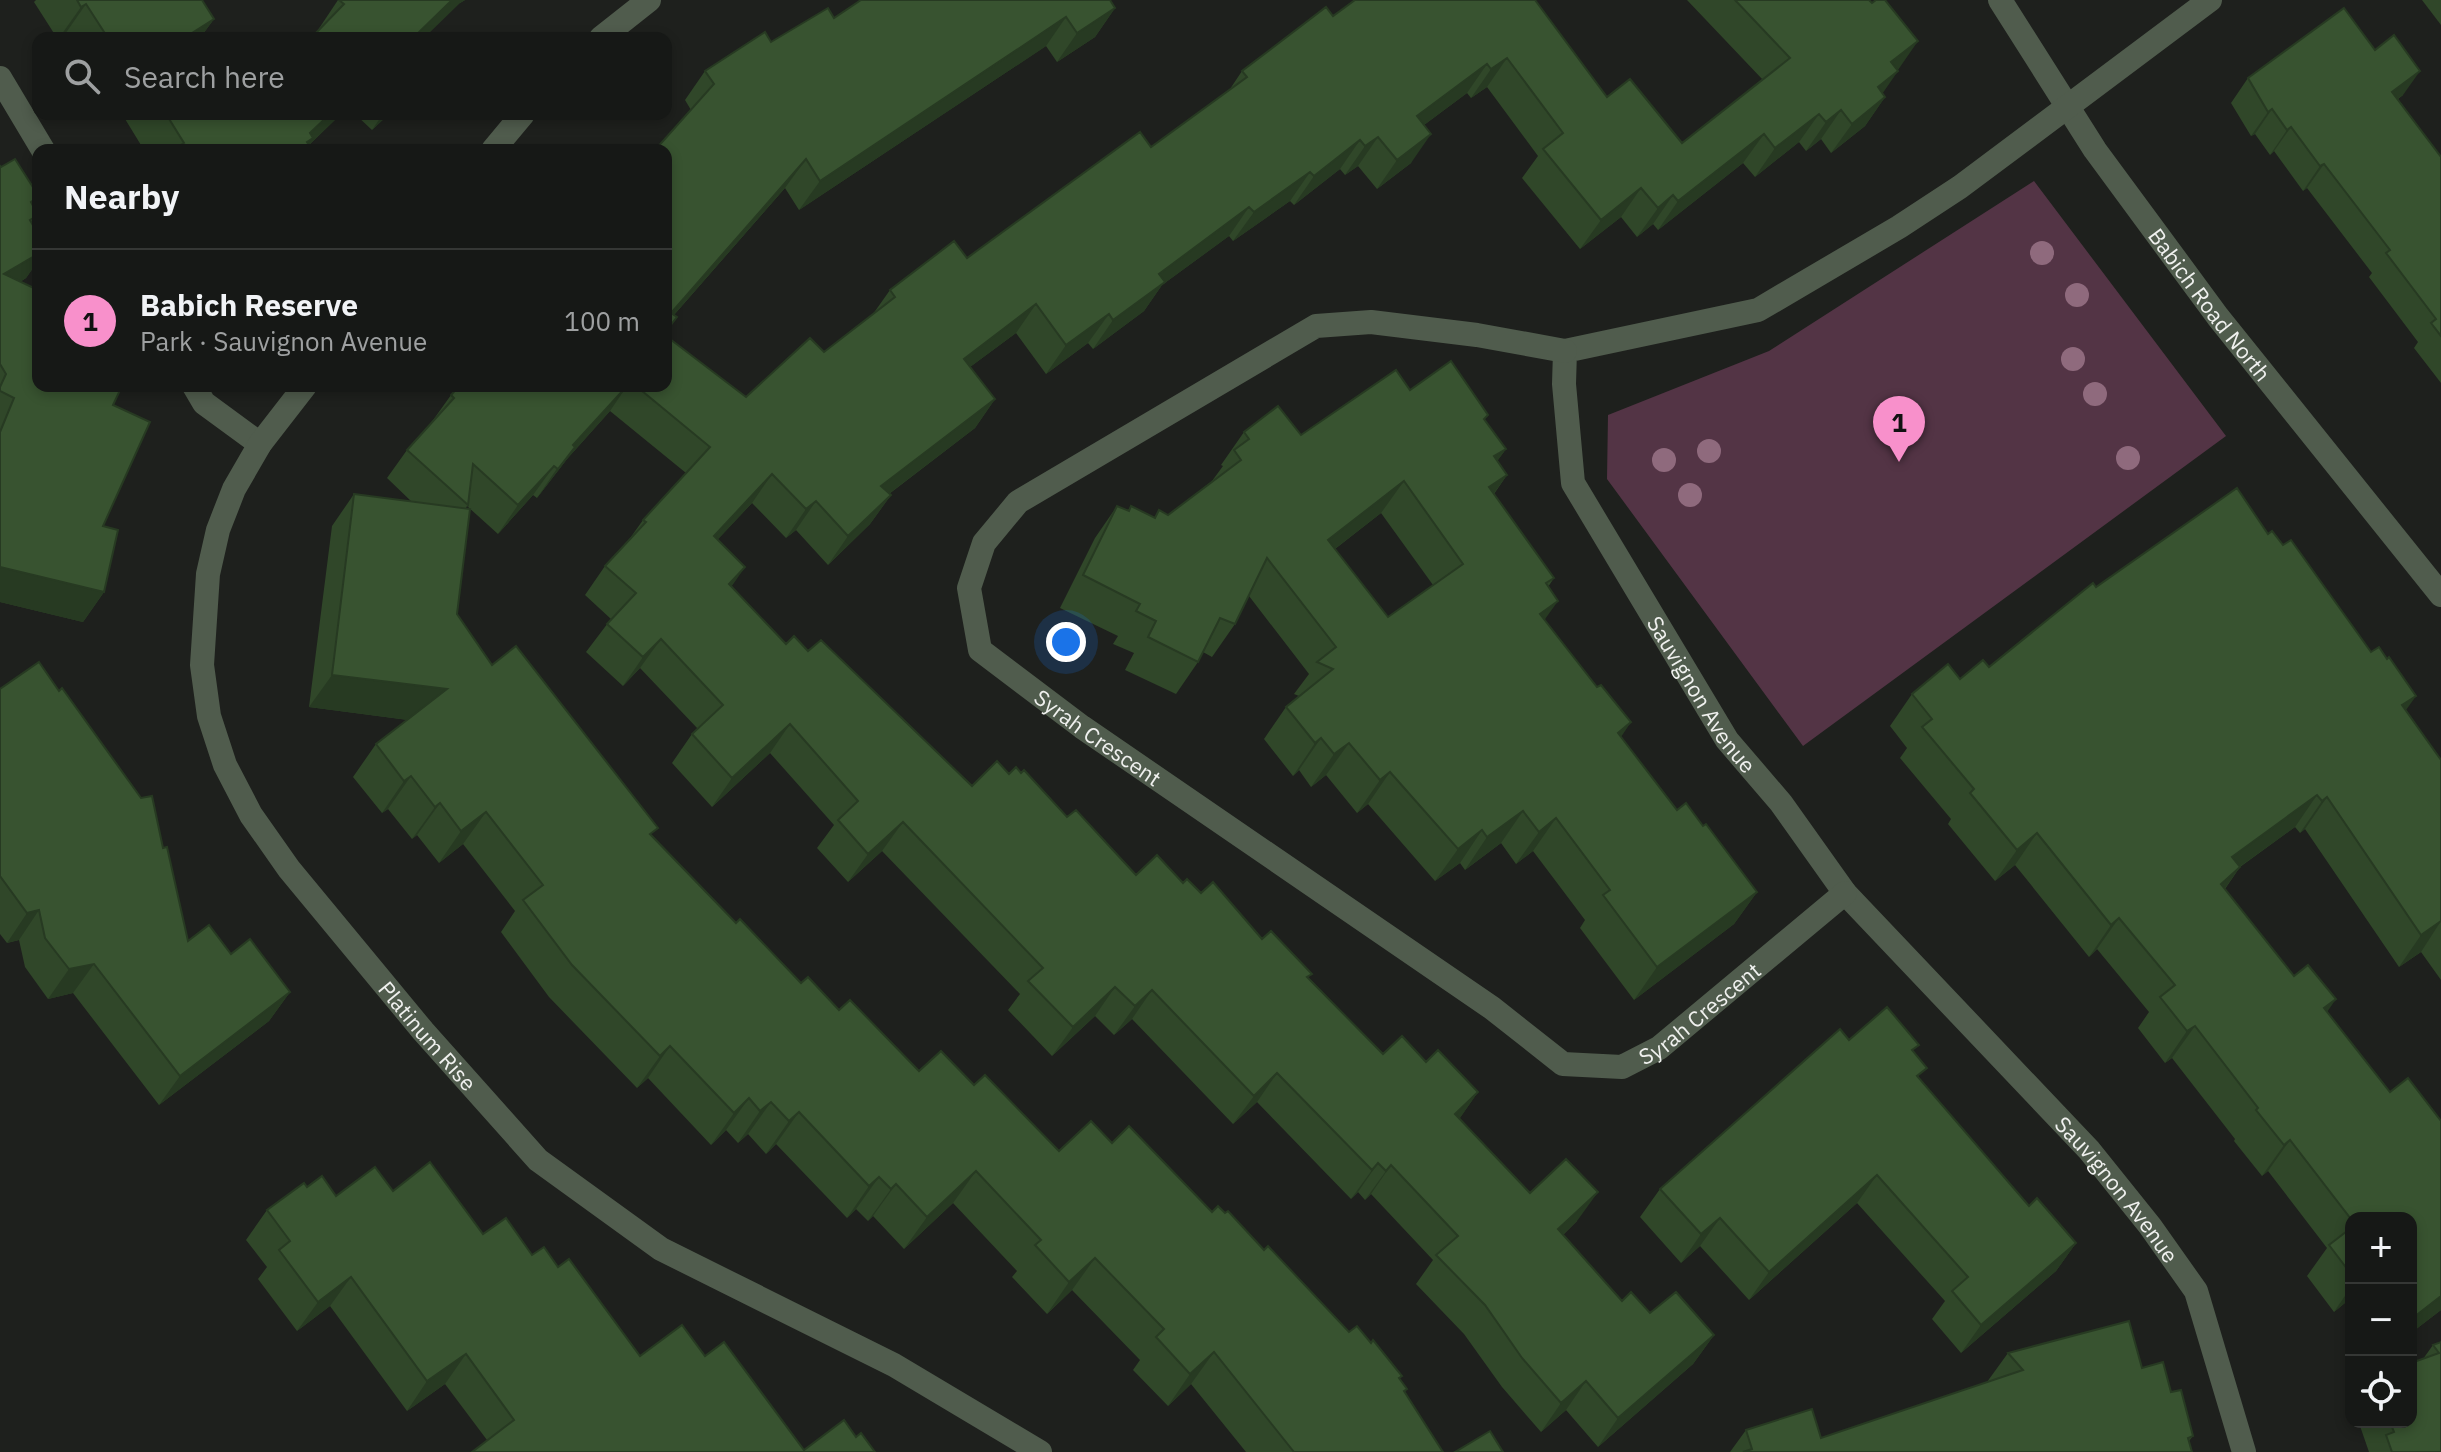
<!DOCTYPE html>
<meta charset="utf-8">
<style>
:root{--surface:#161816;--page:#232523;--text:#f1f3f6;--muted:#9ea0a1;--line:#353735;--accent:#f890cb}
body{margin:0;font-family:"IBM Plex Sans",sans-serif;background:var(--page);color:var(--text)}
.controls{position:absolute;right:24px;bottom:24px;display:grid;overflow:hidden;border-radius:16px;box-shadow:0 4px 12px #0003}
.controls button{width:72px;height:72px;display:grid;place-items:center;padding:0;border:0;border-bottom:2px solid var(--line);background:var(--surface);color:var(--text);font:40px sans-serif}
.you{position:absolute;left:1066px;top:642px;width:28px;height:28px;margin:-20px;border:6px solid #fff;border-radius:50%;background:#1a73e8;box-shadow:0 0 0 12px #1a73e833}
.badge{display:grid;place-items:center;width:52px;height:52px;border-radius:50%;background:var(--accent);color:#111;font-size:26px;font-weight:700}
.pin{position:absolute;translate:-50% -66px;filter:drop-shadow(0 2px 4px #0008)}
.pin::after{content:'';position:absolute;top:42px;width:28px;height:24px;background:inherit;clip-path:polygon(0 0,100% 0,50% 100%)}
.list{margin:0;padding:0;list-style:none}
h2{display:flex;justify-content:space-between;align-items:center;height:104px;margin:0;padding:0 32px;font-size:34px}
h2 small{font-size:26px;font-weight:400;color:var(--muted)}
.list li{display:grid;grid-template-columns:52px 1fr auto;gap:24px;align-items:center;box-sizing:border-box;height:144px;padding:0 32px;border-top:2px solid var(--line)}
.list b{display:block;font-size:30px;white-space:nowrap}
.list p{margin:0;font-size:26px;white-space:nowrap;color:var(--muted)}
.list em{font-size:26px;font-style:normal;color:var(--muted)}
.icon{flex:none;width:44px;height:44px;fill:none;stroke:currentColor;stroke-width:2;stroke-linecap:round;stroke-linejoin:round}
.map{position:relative;flex:none;width:2441px;height:1452px;overflow:hidden}
.search{position:absolute;background:var(--surface);box-shadow:0 4px 12px #0003;left:32px;top:32px;width:640px;height:88px;display:flex;align-items:center;gap:20px;box-sizing:border-box;padding:0 28px;border-radius:16px;color:var(--muted);font-size:30px}
.panel{position:absolute;background:var(--surface);box-shadow:0 4px 12px #0003;left:32px;top:144px;width:640px;height:248px;border-radius:16px}
.map>svg:first-child{display:block}
.green{fill:#533445}
.lines{fill:none;stroke-linecap:round;stroke-linejoin:round}
.lane{stroke:#505c4d;stroke-width:24}
.street{stroke:#505c4d;stroke-width:24}
.tree{fill:#8f6a7d}
.wall{fill:#304729;fill-rule:evenodd}
.shaded-wall{fill:#273a22}
.building{fill:#385330;stroke:#273a22;stroke-width:2;fill-rule:evenodd}
.labels{text-anchor:middle;dominant-baseline:central;stroke-width:7;stroke-linejoin:round;paint-order:stroke}
.street-label{font-size:22px;fill:#f0f1ef;stroke:#090a08}
</style>
<div class="map">
<svg width="2441" height="1452" viewBox="0 0 2441 1452">
<rect width="100%" height="100%" fill="#1e201d"/>
<polygon class="green" points="2034,181 2226,436 1803,746 1607,479 1608,415 1769,351"/>
<g class="lines">
<g class="lane">
<polyline points="0,78 43,150"/>
<polyline points="194,386 204,403 260,444"/>
</g>
<g class="street">
<path id="s1" d="M2000,0L2095,150L2218,317L2441,595"/>
<path id="s2" d="M2210,0L1960,187L1899,227L1758,310L1565,351L1564,384L1573,483L1727,740L1781,803L1845,893L2089,1150L2150,1226L2196,1291L2244,1452"/>
<polyline points="601,38 649,0"/>
<polyline points="493,150 523,114"/>
<path id="s3" d="M1565,351L1477,335L1371,322L1316,326L1018,502L984,543L969,588L980,650L1082,727L1492,1008L1563,1064L1622,1067L1659,1048L1845,893"/>
<path id="s4" d="M305,386L260,444L234,489L218,530L208,574L202,665L209,716L225,765L251,815L289,869L423,1031L538,1160L661,1249L894,1365L1040,1452"/>
</g>
</g>
<g class="tree">
<circle cx="2042" cy="253" r="12"/>
<circle cx="2077" cy="295" r="12"/>
<circle cx="2073" cy="359" r="12"/>
<circle cx="2095" cy="394" r="12"/>
<circle cx="1709" cy="451" r="12"/>
<circle cx="2128" cy="458" r="12"/>
<circle cx="1664" cy="460" r="12"/>
<circle cx="1690" cy="495" r="12"/>
</g>
<g class="wall">
<polygon points="36,0 202,0 214,19 200,38 57,38 34,2"/>
<polygon points="338,0 465,0 460,3 316,33"/>
<polygon points="1355,0 1607,97 1682,143 1763,80 1687,0 1869,0 1897,70 1882,93 1885,97 1865,126 1831,153 1821,139 1806,151 1799,142 1755,177 1743,163 1658,230 1653,224 1637,237 1621,217 1580,249 1522,178 1538,156 1487,87 1471,98 1467,93 1424,125 1411,163 1377,189 1358,166 1345,175 1340,169 1294,205 1290,201 1233,241 1229,236 1162,285 1144,311 1093,349 1088,343 1046,374 1016,333 970,367 995,399 975,428 889,494 891,495 870,524 828,565 796,530 786,538 752,503 717,540 731,587 786,644 808,651 972,786 1009,774 1067,817 1136,875 1183,883 1201,893 1262,939 1309,978 1383,1054 1426,1062 1478,1092 1459,1119 1530,1193 1577,1221 1563,1235 1622,1301 1650,1313 1714,1335 1693,1364 1598,1447 1566,1410 1541,1432 1502,1387 1464,1334 1416,1284 1433,1260 1371,1194 1365,1200 1358,1192 1351,1199 1257,1102 1233,1124 1132,1019 1114,1035 1095,1016 1052,1056 1008,1010 1020,994 882,851 848,882 817,848 834,825 770,753 712,807 672,763 692,734 698,729 640,668 623,686 586,652 611,619 585,595 605,566 628,541 643,520 686,473 610,411 567,459 537,498 533,495 498,534 467,506 466,508 457,614 492,665 652,837 736,923 801,983 919,1071 974,1085 1059,1151 1112,1143 1264,1250 1349,1332 1400,1379 1407,1389 1405,1392 1443,1452 1246,1452 1191,1384 1168,1406 1133,1370 1140,1360 1072,1290 1047,1314 1012,1277 1017,1271 953,1203 904,1249 873,1216 868,1221 856,1209 847,1218 776,1144 766,1154 748,1134 738,1143 726,1130 711,1145 648,1078 637,1088 549,997 501,932 515,911 463,844 439,863 417,835 412,839 388,809 382,813 353,777 376,744 408,720 309,707 332,526 354,494 412,502 387,478 407,450 431,423 451,395 459,386 666,386 746,397 824,352 873,314 890,290 967,258 1151,147 1230,89 1242,71 1333,16"/>
<polygon points="2422,0 2441,0 2441,25"/>
<polygon points="1115,8 1095,37 1057,62 1046,46 799,210 785,188 674,315 677,317 666,332 666,150 691,110 685,100 705,71 771,42 834,18"/>
<polygon points="2248,78 2403,95 2398,99 2441,157 2441,383 2414,348 2418,342 2369,277 2372,273 2307,188 2303,191 2274,151 2270,155 2255,134 2251,136 2231,103"/>
<polygon points="122,114 341,114 309,145 312,150 144,150"/>
<polygon points="355,114 389,114 372,130"/>
<polygon points="0,166 38,198 33,205 32,224 38,234 38,261 26,278 20,282 113,405 103,526 104,592 83,622 0,602"/>
<path d="M1410,390L1485,420L1506,449L1497,461L1507,475L1494,494L1554,578L1548,587L1545,620L1621,737L1677,810L1757,892L1734,924L1634,1000L1580,928L1585,920L1533,851L1516,864L1501,843L1465,870L1460,863L1435,881L1368,804L1357,813L1326,775L1311,787L1299,770L1293,776L1264,739L1286,707L1299,696L1294,694L1309,674L1249,596L1235,624L1212,657L1203,652L1198,662L1176,694L1125,670L1134,653L1113,644L1118,636L1060,608L1095,538L1117,506L1128,510L1131,506L1154,518L1159,510L1168,515L1212,481L1223,466L1221,465L1244,432L1301,435ZM1381,513L1433,585L1388,617L1335,549Z"/>
<polygon points="2268,534 2406,710 2441,760 2441,980 2421,952 2399,967 2305,829 2300,833 2295,827 2240,867 2225,889 2294,976 2327,1012 2390,1092 2441,1121 2441,1310 2411,1333 2411,1218 2351,1218 2351,1298 2334,1312 2307,1276 2327,1248 2268,1171 2262,1176 2234,1141 2235,1139 2172,1058 2165,1063 2138,1028 2149,1012 2097,949 2089,957 2015,865 1995,881 1948,824 1951,819 1900,758 1907,748 1890,726 1912,694 1960,679 1989,667 2096,587"/>
<polygon points="0,689 163,848 188,941 231,954 290,992 269,1021 159,1105 73,993 48,999 25,967 19,940 7,943 0,934"/>
<polygon points="1849,1040 1914,1052 1919,1079 2029,1206 2076,1243 2056,1271 1961,1353 1932,1319 1945,1301 1857,1203 1749,1300 1700,1246 1681,1263 1640,1217 1660,1189"/>
<polygon points="307,1187 336,1196 393,1191 483,1234 558,1267 640,1356 705,1356 804,1450 856,1437 875,1452 487,1440 445,1384 407,1411 330,1306 297,1331 258,1279 267,1267 246,1240 267,1210"/>
<polygon points="2441,1342 2441,1452 2369,1452 2360,1426 2362,1422 2411,1422 2423,1359 2433,1345"/>
<polygon points="2008,1353 2142,1368 2171,1392 2193,1436 2189,1441 2192,1452 1730,1452 1746,1430 1821,1438 1987,1382"/>
</g>
<g class="shaded-wall">
<polygon points="452,0 465,0 460,3 424,38 413,38"/>
<polygon points="86,4 63,37 59,38 81,7"/>
<polygon points="1115,8 1095,37 1057,62 1077,33"/>
<polygon points="1066,17 1046,46 799,210 820,181"/>
<polygon points="214,19 200,38 184,38"/>
<polygon points="1918,41 1898,70 1891,62"/>
<polygon points="1507,58 1487,87 1471,98 1491,69"/>
<polygon points="1487,64 1467,93 1397,145 1417,116"/>
<polygon points="1898,71 1878,100 1878,87"/>
<polygon points="2420,71 2403,95 2375,116 2392,92"/>
<polygon points="1885,97 1865,126 1831,153 1852,124"/>
<polygon points="2272,109 2255,134 2251,136 2268,112"/>
<polygon points="1841,110 1821,139 1806,151 1826,122"/>
<polygon points="330,114 341,114 306,148 310,133"/>
<polygon points="383,114 389,114 372,130"/>
<polygon points="1819,114 1799,142 1755,177 1775,148"/>
<polygon points="2291,127 2274,151 2270,155 2287,130"/>
<polygon points="1431,134 1411,163 1377,189 1397,160"/>
<polygon points="1764,134 1743,163 1658,230 1678,201"/>
<polygon points="1378,137 1358,166 1345,175 1365,146"/>
<polygon points="1360,140 1340,169 1294,205 1314,176"/>
<polygon points="806,159 785,188 666,324 671,313"/>
<polygon points="2324,164 2307,188 2303,191 2320,166"/>
<polygon points="1310,172 1290,201 1233,241 1254,212"/>
<polygon points="1641,188 1621,217 1580,249 1601,220"/>
<polygon points="1673,195 1653,224 1637,237 1658,208"/>
<polygon points="1249,207 1229,236 1162,285 1144,311 1093,349 1113,320 1159,274"/>
<polygon points="38,254 38,261 26,278 0,294 4,274"/>
<polygon points="1036,304 1016,333 943,387 964,359"/>
<polygon points="1109,314 1088,343 1046,374 1066,345"/>
<polygon points="627,386 610,411 567,459 537,498 573,445"/>
<polygon points="995,399 975,428 861,515 881,486"/>
<polygon points="1506,449 1483,481 1494,456"/>
<polygon points="554,466 533,495 498,534 518,505"/>
<polygon points="772,474 752,503 694,565 714,536"/>
<polygon points="1507,475 1484,507 1489,487"/>
<polygon points="1404,481 1381,513 1305,572 1328,540"/>
<polygon points="891,495 870,524 828,565 848,536"/>
<polygon points="816,501 796,530 786,538 806,509"/>
<polygon points="0,567 104,592 83,622 0,602"/>
<polygon points="745,567 725,596 729,584"/>
<polygon points="1558,601 1535,633 1540,614"/>
<polygon points="661,639 640,668 623,686 643,657"/>
<polygon points="332,675 447,689 424,722 309,707"/>
<polygon points="2416,696 2394,727 2402,705"/>
<polygon points="1631,722 1609,755 1618,733"/>
<polygon points="790,724 770,753 712,807 732,778"/>
<polygon points="1321,738 1299,770 1293,776 1315,743"/>
<polygon points="1349,743 1326,775 1311,787 1334,754"/>
<polygon points="1390,772 1368,804 1357,813 1380,780"/>
<polygon points="411,776 388,809 382,813 404,781"/>
<polygon points="2317,795 2295,827 2210,888 2232,857"/>
<polygon points="2327,797 2305,829 2300,833 2322,801"/>
<polygon points="440,803 417,835 412,839 435,807"/>
<polygon points="1523,811 1501,843 1465,870 1487,837"/>
<polygon points="486,812 463,844 439,863 461,831"/>
<polygon points="1556,818 1533,851 1516,864 1539,832"/>
<polygon points="903,822 882,851 848,882 868,854"/>
<polygon points="1482,830 1460,863 1435,881 1458,849"/>
<polygon points="2037,833 2015,865 1995,881 2017,850"/>
<polygon points="2240,867 2218,898 2221,884"/>
<polygon points="1757,892 1734,924 1634,1000 1657,967"/>
<polygon points="39,910 19,940 7,943 27,913"/>
<polygon points="2119,918 2097,949 2089,957 2111,925"/>
<polygon points="2441,921 2421,952 2399,967 2421,935"/>
<polygon points="94,964 73,993 48,999 69,969"/>
<polygon points="1115,987 1095,1016 1052,1056 1073,1027"/>
<polygon points="1152,990 1132,1019 1114,1035 1135,1006"/>
<polygon points="290,992 269,1021 159,1105 180,1076"/>
<polygon points="2336,999 2314,1031 2324,1008"/>
<polygon points="2195,1026 2172,1058 2165,1063 2187,1031"/>
<polygon points="670,1046 648,1078 637,1088 660,1056"/>
<polygon points="1277,1073 1257,1102 1233,1124 1254,1096"/>
<polygon points="1478,1092 1458,1121 1455,1114"/>
<polygon points="749,1098 726,1130 711,1145 734,1113"/>
<polygon points="771,1102 748,1134 738,1143 760,1111"/>
<polygon points="799,1112 776,1144 766,1154 789,1121"/>
<polygon points="2290,1140 2268,1171 2262,1176 2284,1145"/>
<polygon points="1378,1163 1358,1192 1351,1199 1372,1170"/>
<polygon points="1391,1165 1371,1194 1365,1200 1386,1171"/>
<polygon points="976,1171 953,1203 904,1249 927,1217"/>
<polygon points="1877,1175 1857,1203 1749,1300 1769,1272"/>
<polygon points="879,1177 856,1209 847,1218 869,1186"/>
<polygon points="896,1184 873,1216 868,1221 891,1189"/>
<polygon points="1598,1192 1577,1221 1538,1258 1558,1229"/>
<polygon points="1720,1218 1700,1246 1681,1263 1701,1234"/>
<polygon points="2076,1243 2056,1271 1961,1353 1981,1325"/>
<polygon points="1095,1258 1072,1290 1047,1314 1069,1282"/>
<polygon points="351,1277 330,1306 297,1331 318,1302"/>
<polygon points="2351,1287 2351,1298 2334,1312"/>
<polygon points="2441,1296 2441,1310 2411,1333 2411,1321 2414,1317"/>
<polygon points="1714,1335 1693,1364 1598,1447 1618,1418"/>
<polygon points="1214,1352 1191,1384 1168,1406 1190,1374"/>
<polygon points="466,1354 445,1384 407,1411 427,1381"/>
<polygon points="1586,1381 1566,1410 1541,1432 1561,1403"/>
</g>
<g class="building">
<polygon points="77,0 202,0 214,19 184,38 108,38 86,4 81,7"/>
<polygon points="339,0 452,0 413,38 311,38 344,4"/>
<polygon points="861,0 1110,0 1115,8 1077,33 1066,17 820,181 806,159 671,313 677,317 666,331 666,150 655,150 714,84 705,71 765,32 771,42 828,8 834,18"/>
<polygon points="1355,0 1535,0 1607,97 1630,79 1682,143 1790,58 1735,0 1869,0 1872,3 1876,0 1885,0 1918,41 1891,62 1898,71 1878,87 1885,97 1852,124 1841,110 1826,122 1819,114 1775,148 1764,134 1678,201 1673,195 1658,208 1641,188 1601,220 1543,149 1563,133 1507,58 1491,69 1487,64 1417,116 1431,134 1397,160 1378,137 1365,146 1360,140 1314,176 1310,172 1254,212 1249,207 1159,274 1165,282 1113,320 1109,314 1066,345 1036,304 964,359 995,399 881,486 891,495 848,536 816,501 806,509 772,474 714,536 745,567 729,584 786,644 794,636 808,651 821,640 972,786 997,761 1009,774 1016,767 1021,773 1024,770 1067,817 1076,810 1136,875 1157,855 1183,883 1187,879 1201,893 1213,882 1262,939 1271,931 1312,974 1307,977 1383,1054 1402,1036 1426,1062 1438,1050 1478,1092 1455,1114 1530,1193 1566,1159 1598,1192 1558,1229 1622,1301 1631,1292 1650,1313 1676,1292 1714,1335 1618,1418 1586,1381 1561,1403 1522,1358 1485,1305 1436,1255 1458,1236 1391,1165 1386,1171 1378,1163 1372,1170 1277,1073 1254,1096 1152,990 1135,1006 1115,987 1073,1027 1028,981 1043,968 903,822 868,854 838,820 858,801 790,724 732,778 692,734 723,705 661,639 643,657 607,624 636,593 605,566 646,522 643,520 710,447 636,386 666,386 666,336 746,397 810,338 824,352 895,297 890,290 954,241 967,258 1140,132 1151,147 1247,77 1242,71 1326,7 1333,16"/>
<polygon points="2344,8 2375,50 2394,35 2420,71 2392,92 2441,157 2441,336 2431,323 2436,319 2386,253 2390,250 2324,164 2320,166 2291,127 2287,130 2272,109 2268,112 2248,78"/>
<polygon points="166,114 330,114 310,133 313,138 307,142 312,150 172,150 184,143"/>
<polygon points="15,159 38,195 38,197 31,202 38,215 30,220 38,234 38,254 4,274 38,290 38,386 122,386 113,405 150,422 103,526 118,530 104,592 0,567 0,432 14,398 0,391 0,387 6,374 0,364 0,166 1,167"/>
<path d="M1451,361L1488,415L1484,419L1506,449L1494,456L1507,475L1489,487L1554,578L1546,583L1558,601L1540,614L1597,687L1601,685L1631,722L1618,733L1677,810L1686,803L1703,826L1706,824L1757,892L1657,967L1603,895L1610,890L1556,818L1539,832L1523,811L1487,837L1482,830L1458,849L1390,772L1380,780L1349,743L1334,754L1321,738L1315,743L1286,707L1333,669L1317,662L1336,647L1267,558L1235,624L1220,618L1198,662L1148,637L1156,621L1136,611L1140,604L1083,575L1117,506L1129,511L1131,506L1155,518L1159,510L1168,515L1241,460L1234,450L1249,439L1244,432L1278,406L1301,435L1396,370L1410,390ZM1404,481L1463,564L1388,617L1328,540Z"/>
<polygon points="459,386 627,386 573,445 575,447 558,469 554,466 518,505 473,464 468,505 407,450 454,398 451,395"/>
<polygon points="2237,488 2268,534 2272,531 2283,545 2291,540 2371,652 2379,647 2387,659 2389,657 2416,696 2402,705 2441,760 2441,921 2421,935 2327,797 2322,801 2317,795 2232,857 2240,867 2221,884 2294,976 2308,965 2336,999 2324,1008 2390,1092 2408,1078 2441,1121 2441,1296 2414,1317 2411,1313 2411,1218 2351,1218 2351,1219 2290,1140 2284,1145 2256,1110 2258,1108 2195,1026 2187,1031 2160,997 2175,985 2119,918 2111,925 2037,833 2017,850 1970,793 1974,789 1922,727 1932,719 1912,694 1948,664 1960,679 1983,660 1989,667 2093,583 2096,587"/>
<polygon points="354,494 470,509 457,614 492,665 516,646 658,828 650,834 736,923 740,919 801,983 808,977 839,1010 850,1000 919,1071 941,1051 974,1085 985,1075 1059,1151 1091,1121 1112,1143 1129,1126 1212,1212 1218,1206 1225,1213 1228,1211 1264,1250 1268,1246 1349,1332 1357,1326 1371,1343 1373,1340 1402,1376 1399,1378 1407,1389 1404,1391 1443,1452 1294,1452 1214,1352 1190,1374 1156,1337 1164,1329 1095,1258 1069,1282 1035,1245 1041,1240 976,1171 927,1217 896,1184 891,1189 879,1177 869,1186 799,1112 789,1121 771,1102 760,1111 749,1098 734,1113 670,1046 660,1056 572,965 523,900 543,885 486,812 461,831 440,803 435,807 411,776 404,781 376,744 447,689 332,675"/>
<polygon points="39,662 59,691 62,688 141,798 152,796 163,848 167,847 188,941 209,925 231,954 250,939 290,992 180,1076 94,964 69,969 45,938 39,910 27,913 0,876 0,689"/>
<polygon points="1887,1007 1919,1045 1912,1050 1927,1068 1917,1076 2029,1206 2037,1198 2076,1243 1981,1325 1952,1291 1968,1277 1877,1175 1769,1272 1720,1218 1701,1234 1660,1189 1840,1029 1849,1040"/>
<polygon points="430,1162 483,1234 506,1218 532,1255 544,1247 558,1267 569,1259 640,1356 682,1325 705,1356 724,1342 804,1450 844,1420 856,1437 861,1433 875,1452 472,1452 514,1420 466,1354 427,1381 351,1277 318,1302 279,1250 290,1241 267,1210 304,1183 307,1187 322,1176 336,1196 375,1167 393,1191"/>
<polygon points="2351,1228 2351,1274 2329,1245"/>
<polygon points="2129,1321 2142,1368 2163,1362 2171,1392 2181,1390 2193,1436 2188,1438 2192,1452 1743,1452 1752,1449 1746,1430 1812,1409 1821,1438 2023,1370 2008,1353"/>
<polygon points="2441,1342 2441,1452 2392,1452 2386,1435 2394,1432 2390,1422 2411,1422 2411,1363 2439,1353 2433,1345"/>
<polygon points="1490,1431 1503,1452 1455,1452"/>
</g>
<g class="labels">
<g class="street-label">
<text stroke="none"><textPath href="#s1" startOffset="370">Babich Road North</textPath></text>
<text stroke="none"><textPath href="#s2" startOffset="1126">Sauvignon Avenue</textPath></text>
<text stroke="none"><textPath href="#s3" startOffset="908">Syrah Crescent</textPath></text>
<text stroke="none"><textPath href="#s3" startOffset="1630">Syrah Crescent</textPath></text>
<text stroke="none"><textPath href="#s4" startOffset="748">Platinum Rise</textPath></text>
<text stroke="none"><textPath href="#s2" startOffset="1774">Sauvignon Avenue</textPath></text>
</g>
</g>
</svg>
<div class="controls">
<button>+</button>
<button>−</button>
<button><svg class="icon" aria-label="locate" viewBox="0 0 24 24"><circle cx="12" cy="12" r="6"/><path d="M12 2v4M12 18v4M2 12h4M18 12h4"/></svg></button>
</div>
<div class="you"></div>
<div class="pin badge" style="left:1899px;top:462px">1</div>
<div class="search"><svg class="icon" aria-label="search" viewBox="0 0 24 24"><circle cx="10" cy="10" r="6"/><path d="M15 15l6 6"/></svg>Search here</div>
<section class="panel">
<h2>Nearby<small></small></h2>
<ul class="list">
<li><span class="badge">1</span><div><b>Babich Reserve</b><p>Park · Sauvignon Avenue</p></div><em>100 m</em></li>
</ul>
</section>
</div>
